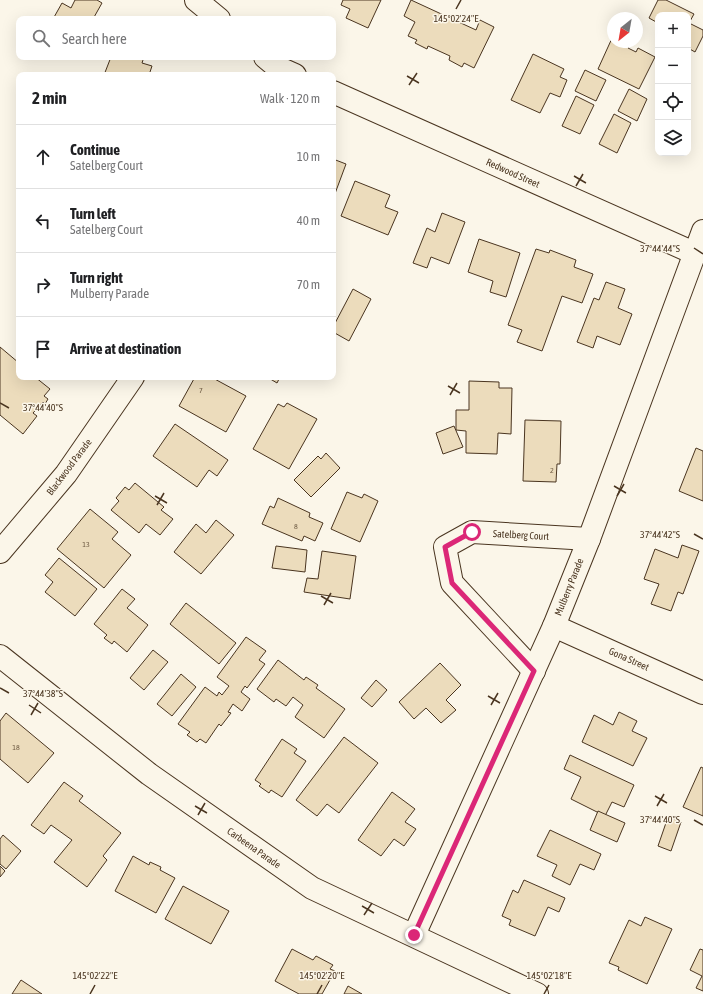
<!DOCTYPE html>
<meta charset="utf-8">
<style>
:root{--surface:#fff;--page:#f6f6f6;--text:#202124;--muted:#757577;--line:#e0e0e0}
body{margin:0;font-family:"Asap Condensed",sans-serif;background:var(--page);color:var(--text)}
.controls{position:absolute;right:12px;top:12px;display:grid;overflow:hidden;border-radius:8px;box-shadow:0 4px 16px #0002}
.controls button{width:36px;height:36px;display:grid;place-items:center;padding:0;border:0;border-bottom:1px solid var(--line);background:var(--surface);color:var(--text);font:20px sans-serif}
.compass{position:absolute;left:607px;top:12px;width:36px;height:36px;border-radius:50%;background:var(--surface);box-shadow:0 4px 16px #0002;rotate:211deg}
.stop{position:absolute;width:12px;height:12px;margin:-9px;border:3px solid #db2777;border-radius:50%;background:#fff}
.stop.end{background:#db2777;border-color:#fff;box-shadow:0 1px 4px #0008}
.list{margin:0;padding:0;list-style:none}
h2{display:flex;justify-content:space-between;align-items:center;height:52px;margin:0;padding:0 16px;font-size:17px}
h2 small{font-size:13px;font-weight:400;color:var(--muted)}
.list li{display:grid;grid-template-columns:26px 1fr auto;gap:12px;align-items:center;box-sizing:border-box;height:64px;padding:0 16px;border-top:1px solid var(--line)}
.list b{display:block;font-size:15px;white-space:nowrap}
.list p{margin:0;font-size:13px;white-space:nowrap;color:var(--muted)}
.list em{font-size:13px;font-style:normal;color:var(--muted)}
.icon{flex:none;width:22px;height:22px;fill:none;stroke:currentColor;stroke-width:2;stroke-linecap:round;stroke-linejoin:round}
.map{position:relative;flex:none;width:703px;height:994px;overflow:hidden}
.search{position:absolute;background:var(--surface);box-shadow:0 4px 16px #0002;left:16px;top:16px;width:320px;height:44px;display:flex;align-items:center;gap:10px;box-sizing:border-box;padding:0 14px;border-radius:8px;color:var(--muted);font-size:15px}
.panel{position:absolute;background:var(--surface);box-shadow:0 4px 16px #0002;left:16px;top:72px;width:320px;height:308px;border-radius:8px}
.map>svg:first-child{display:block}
.building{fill:#ecdcbc;stroke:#4a3520}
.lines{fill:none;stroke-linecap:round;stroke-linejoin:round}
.minor-casing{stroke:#4a3520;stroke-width:24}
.minor{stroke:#fbf6e9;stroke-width:22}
.route{stroke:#db2777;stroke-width:5}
.ticks{fill:none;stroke:#4a3520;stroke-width:1.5}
.labels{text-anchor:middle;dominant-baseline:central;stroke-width:3;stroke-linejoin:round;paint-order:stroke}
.number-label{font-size:8px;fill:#725f47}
.street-label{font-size:10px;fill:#4a3520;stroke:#fbf6e9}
.ticks-label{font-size:10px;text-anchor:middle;fill:#4a3520;stroke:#fbf6e9;stroke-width:3;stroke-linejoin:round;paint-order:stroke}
</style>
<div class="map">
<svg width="703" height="994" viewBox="0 0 703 994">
<rect width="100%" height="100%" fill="#fbf6e9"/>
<g class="building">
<polygon points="75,0 97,0 102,3 93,19 53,19 62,3 71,8"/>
<polygon points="343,0 381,0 368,28 346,18 350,9 341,5"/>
<polygon points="411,0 476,30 480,20 494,27 474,68 464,63 462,67 449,60 450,56 428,46 427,49 415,43 417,40 408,36 415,22 404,16"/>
<polygon points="658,0 666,0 694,14 689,23 703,30 703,36 695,52 688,48 688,15 658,15 658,23 649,18"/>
<polygon points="613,36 613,42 625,42 630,44 628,48 636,52 638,48 655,57 639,89 598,69"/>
<polygon points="533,54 564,69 560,77 567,80 560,97 550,93 540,113 511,100"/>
<polygon points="111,57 144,57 142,63 152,66 149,75 104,75"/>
<polygon points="585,70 606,80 596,101 575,91"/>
<polygon points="629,89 647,99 637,121 618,111"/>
<polygon points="576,96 594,105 580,134 562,126"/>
<polygon points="614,114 631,123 617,153 599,144"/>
<polygon points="333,159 346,164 333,199"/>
<polygon points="355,181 390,195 385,207 398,212 388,235 341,216"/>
<polygon points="442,213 465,222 449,264 431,257 427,268 413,263 427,228 435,232"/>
<polygon points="479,239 520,253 506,297 490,292 493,281 468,272"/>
<polygon points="536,249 549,253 550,250 576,260 574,267 593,274 582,303 562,296 542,351 517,342 522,330 508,325"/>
<polygon points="606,282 625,289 618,308 632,314 620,345 597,336 593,348 577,342 594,298 599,300"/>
<polygon points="353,289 371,299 349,341 333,332 333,327"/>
<polygon points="0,347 19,363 19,377 35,377 50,389 44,396 48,399 45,404 43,402 33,413 37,416 23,434 0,415"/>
<polygon points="195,377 211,377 246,396 226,432 179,406"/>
<polygon points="267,377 280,377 277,383"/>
<polygon points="469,381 499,382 499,388 512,388 511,434 498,433 497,454 466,453 466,431 456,430 456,410 469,410"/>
<polygon points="287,403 317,419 289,469 253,449 278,404 284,407"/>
<polygon points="525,420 561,421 560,464 557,464 556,482 523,481"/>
<polygon points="175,424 228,460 217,476 209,470 197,487 153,456"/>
<polygon points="454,426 463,447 443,454 436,433"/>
<polygon points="696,448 703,451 703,501 679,491"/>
<polygon points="326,453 340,468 311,497 294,480 318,456 321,459"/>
<polygon points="135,483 164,507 161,510 173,519 160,535 146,524 139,533 111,510 119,501 116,498 125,487 129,490"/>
<polygon points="347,492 362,498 364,494 378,501 360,542 331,529"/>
<polygon points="278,498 310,513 309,517 323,523 315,541 304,536 302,541 262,524 270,506 274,508"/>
<polygon points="90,509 118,532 112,539 131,555 104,588 57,549"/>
<polygon points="216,520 234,535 201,574 174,552 196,524 206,533"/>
<polygon points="682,545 699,551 683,594 678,592 671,611 651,604 659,584 644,579 655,549 678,558"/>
<polygon points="276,546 307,550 305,572 272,568"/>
<polygon points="322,551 356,556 350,599 304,592 307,578 318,579"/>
<polygon points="59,558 97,589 75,616 45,592 53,582 45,575"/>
<polygon points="122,589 135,599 127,608 148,625 127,652 114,641 112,644 104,638 107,635 94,624"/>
<polygon points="186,603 236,643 219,664 170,624"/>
<polygon points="246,637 266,651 259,660 265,664 247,688 245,686 241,692 250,699 242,711 233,704 228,712 231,713 221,726 219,724 206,743 200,739 197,742 187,735 190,732 178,724 205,687 217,696 219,692 222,695 229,686 217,677"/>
<polygon points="153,650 168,662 144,690 130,678"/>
<polygon points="278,660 304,680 306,677 318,685 316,688 345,709 324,738 295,717 303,705 293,697 286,706 276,699 274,702 257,689"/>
<polygon points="440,663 461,685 446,700 456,710 441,723 426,708 414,719 399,702"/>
<polygon points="181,674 196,687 172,716 157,704"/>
<polygon points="376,680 387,690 372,707 361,698"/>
<polygon points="619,712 637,721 632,731 647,738 633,766 582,742 594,715 613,725"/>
<polygon points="6,713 54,753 28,783 0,759 0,721"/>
<polygon points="344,737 378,763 339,813 327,804 317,816 296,800"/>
<polygon points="282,739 297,749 294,753 306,761 282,797 271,790 269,793 259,786 261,784 255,780"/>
<polygon points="570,755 634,785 624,807 612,802 605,816 571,799 581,777 564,769"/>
<polygon points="701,767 703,768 703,816 683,807"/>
<polygon points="64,782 83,796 79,801 121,833 103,856 107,860 87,887 54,862 72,840 51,825 44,834 31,825"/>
<polygon points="392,792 415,809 405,822 416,829 404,846 394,839 381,856 358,840"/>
<polygon points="598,811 625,823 617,842 590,830"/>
<polygon points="668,817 681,822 671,851 658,846"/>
<polygon points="550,830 601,854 594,870 580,864 570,885 552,876 557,865 537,856"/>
<polygon points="3,835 21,851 6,869 0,864 0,839"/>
<polygon points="133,856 149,865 150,862 161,867 160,870 175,878 156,913 115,891"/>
<polygon points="0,866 5,871 0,877"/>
<polygon points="524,880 565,898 559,912 548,907 535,936 509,925 511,920 502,916 513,890 518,893"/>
<polygon points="183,886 229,911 211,944 165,919"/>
<polygon points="645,917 672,929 647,984 618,970 619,967 609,963 629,920 641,926"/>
<polygon points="292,949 313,960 316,956 333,965 330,969 335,971 322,994 299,994 275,981"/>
<polygon points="700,949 703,950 703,991 696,988 702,976 690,970"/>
<polygon points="21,980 42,994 12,994"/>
<polygon points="348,986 362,994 344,994"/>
</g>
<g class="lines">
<g class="minor-casing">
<g id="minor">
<polyline points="196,0 219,19"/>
<polyline points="265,57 277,67 295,75"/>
<polyline points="333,92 694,253"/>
<polyline points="0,552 66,474 133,377"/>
<polyline points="554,626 703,693"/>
<polyline points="0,656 149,774 312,888 537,994"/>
<polyline points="534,671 452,583 445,547 472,532 589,539"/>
<polyline points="414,935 554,626 589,539 703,231"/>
</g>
</g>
<use href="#minor" class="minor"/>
</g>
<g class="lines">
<polyline class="route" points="414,935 534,671 452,583 445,547 472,532"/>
</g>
<path class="ticks" d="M456,9L461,0M407,76L419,83M409,85L417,73M574,176L586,183M576,186L583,174M694,248L703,254M448,386L460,393M450,395L457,383M0,403L9,408M614,486L626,493M155,496L167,503M617,496L624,484M157,505L164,493M694,534L703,539M321,596L333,603M324,605L331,593M0,688L9,693M488,696L500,703M29,705L41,713M491,705L498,693M31,715L38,703M655,796L667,803M195,806L207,813M657,806L664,794M198,815L205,803M694,820L703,825M362,906L374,913M364,915L372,903M90,994L95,985M317,994L322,985M544,994L549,985"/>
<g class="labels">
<g class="number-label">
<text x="201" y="390">7</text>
<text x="552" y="470">2</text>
<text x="296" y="526">8</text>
<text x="86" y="544">13</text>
<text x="16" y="747">18</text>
</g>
<g class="street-label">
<text transform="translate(513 173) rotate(24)">Redwood Street</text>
<text transform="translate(69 467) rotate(-53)">Blackwood Parade</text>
<text transform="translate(521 535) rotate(3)">Satelberg Court</text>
<text transform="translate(569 587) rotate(-68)">Mulberry Parade</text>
<text transform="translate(629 659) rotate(24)">Gona Street</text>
<text transform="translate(254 848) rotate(35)">Carbeena Parade</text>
</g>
</g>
<g class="ticks-label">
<text x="456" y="22">145°02'24"E</text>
<text x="660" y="252">37°44'44"S</text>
<text x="43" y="411">37°44'40"S</text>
<text x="660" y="538">37°44'42"S</text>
<text x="43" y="697">37°44'38"S</text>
<text x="660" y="823">37°44'40"S</text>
<text x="95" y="979">145°02'22"E</text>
<text x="322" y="979">145°02'20"E</text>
<text x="549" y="979">145°02'18"E</text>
</g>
</svg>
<div class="controls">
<button>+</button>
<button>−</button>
<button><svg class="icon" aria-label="locate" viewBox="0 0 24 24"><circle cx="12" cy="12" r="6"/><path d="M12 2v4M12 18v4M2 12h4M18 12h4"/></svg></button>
<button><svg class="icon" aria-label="layers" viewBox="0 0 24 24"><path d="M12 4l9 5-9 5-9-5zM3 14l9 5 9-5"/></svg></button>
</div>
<svg class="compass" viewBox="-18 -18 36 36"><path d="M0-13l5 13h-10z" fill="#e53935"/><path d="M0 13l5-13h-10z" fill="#757577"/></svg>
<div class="stop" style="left:472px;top:532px"></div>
<div class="stop end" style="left:414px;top:935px"></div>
<div class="search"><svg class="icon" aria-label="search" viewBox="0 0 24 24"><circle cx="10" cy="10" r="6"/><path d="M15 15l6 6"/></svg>Search here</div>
<section class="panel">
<h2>2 min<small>Walk · 120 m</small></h2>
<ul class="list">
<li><svg class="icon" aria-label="ahead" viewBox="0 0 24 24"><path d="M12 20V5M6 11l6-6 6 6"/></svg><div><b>Continue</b><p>Satelberg Court</p></div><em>10 m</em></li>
<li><svg class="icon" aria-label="left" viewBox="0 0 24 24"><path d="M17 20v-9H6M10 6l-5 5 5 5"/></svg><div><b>Turn left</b><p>Satelberg Court</p></div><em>40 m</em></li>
<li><svg class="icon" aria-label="right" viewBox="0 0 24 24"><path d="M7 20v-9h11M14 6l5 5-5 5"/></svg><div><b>Turn right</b><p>Mulberry Parade</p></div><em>70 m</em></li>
<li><svg class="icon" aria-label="arrive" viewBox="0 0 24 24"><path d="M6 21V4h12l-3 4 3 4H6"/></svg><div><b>Arrive at destination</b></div></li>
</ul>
</section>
</div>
